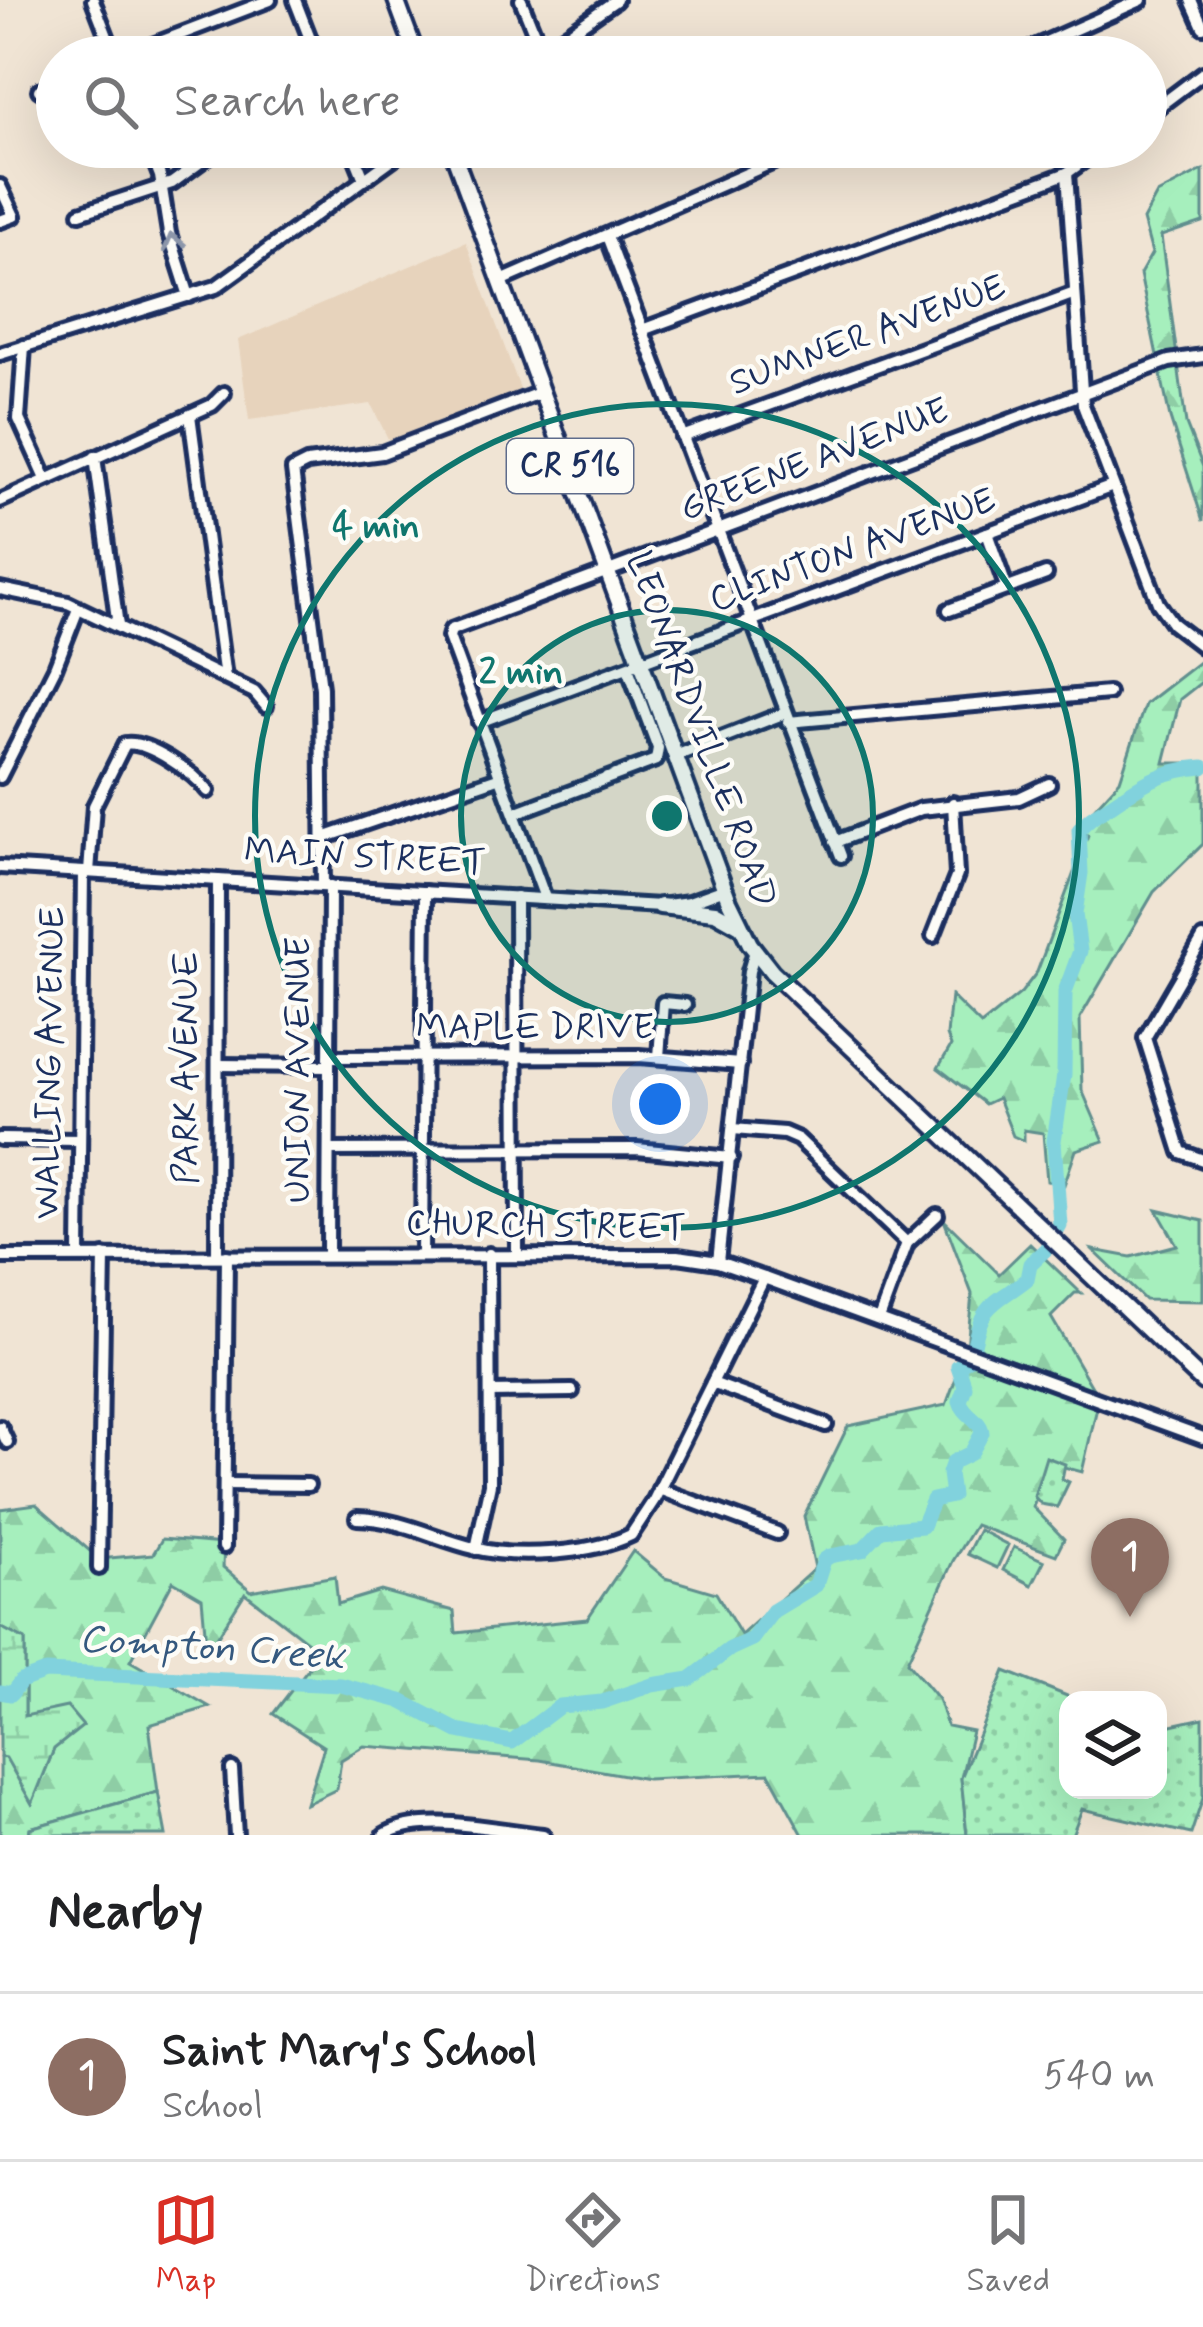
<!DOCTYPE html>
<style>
:root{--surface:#fff;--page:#f2f2f2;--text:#202124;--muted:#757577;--line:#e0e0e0;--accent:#d93025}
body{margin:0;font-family:Mynerve,sans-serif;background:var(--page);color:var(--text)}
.controls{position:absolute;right:36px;bottom:36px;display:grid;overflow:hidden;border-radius:24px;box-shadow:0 12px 48px #0002}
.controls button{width:108px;height:108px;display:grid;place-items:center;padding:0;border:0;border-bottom:3px solid var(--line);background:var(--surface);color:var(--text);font:60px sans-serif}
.you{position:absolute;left:660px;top:1104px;width:42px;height:42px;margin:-30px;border:9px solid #fff;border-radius:50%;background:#1a73e8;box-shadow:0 0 0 18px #1a73e833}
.badge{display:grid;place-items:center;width:78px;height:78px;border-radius:50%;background:var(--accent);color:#fff;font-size:39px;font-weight:700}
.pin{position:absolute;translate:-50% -99px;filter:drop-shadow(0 3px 6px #0008)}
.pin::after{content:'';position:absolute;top:63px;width:42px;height:36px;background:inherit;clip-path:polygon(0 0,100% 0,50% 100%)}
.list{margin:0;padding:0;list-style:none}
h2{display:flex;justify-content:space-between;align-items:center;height:156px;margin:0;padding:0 48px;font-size:51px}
h2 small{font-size:39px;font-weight:400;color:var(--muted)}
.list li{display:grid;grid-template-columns:78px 1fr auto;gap:36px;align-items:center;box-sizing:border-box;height:168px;padding:0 48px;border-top:3px solid var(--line)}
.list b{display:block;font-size:45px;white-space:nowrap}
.list p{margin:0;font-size:39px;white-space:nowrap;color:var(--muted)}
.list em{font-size:39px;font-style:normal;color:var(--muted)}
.icon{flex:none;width:66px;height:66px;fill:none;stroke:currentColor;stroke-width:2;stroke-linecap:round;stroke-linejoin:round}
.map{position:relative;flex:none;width:1203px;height:1835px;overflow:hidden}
.search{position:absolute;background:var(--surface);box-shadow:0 12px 48px #0002;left:36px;right:36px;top:36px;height:132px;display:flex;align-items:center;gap:30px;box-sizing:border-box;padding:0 42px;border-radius:66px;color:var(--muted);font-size:45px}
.sheet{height:324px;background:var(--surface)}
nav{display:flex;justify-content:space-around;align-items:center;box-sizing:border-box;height:168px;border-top:3px solid var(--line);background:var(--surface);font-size:33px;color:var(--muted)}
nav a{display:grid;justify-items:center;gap:6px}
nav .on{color:var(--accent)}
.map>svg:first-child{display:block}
.built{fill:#e7d3bc}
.grass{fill:#a6efbd;stroke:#608f8e;stroke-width:3}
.forest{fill:url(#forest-firs);stroke:#608f8e;stroke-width:3}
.wetland{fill:url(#wetland-marsh);stroke:#608f8e;stroke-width:3}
.park{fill:url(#park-dots);stroke:#608f8e;stroke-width:3}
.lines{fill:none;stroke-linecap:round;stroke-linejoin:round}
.river{stroke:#81d2dd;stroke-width:15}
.minor-casing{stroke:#1b2f5e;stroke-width:20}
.major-casing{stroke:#1b2f5e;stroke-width:22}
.minor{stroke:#fdfcf7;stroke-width:10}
.major{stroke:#fdfcf7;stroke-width:14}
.oneway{stroke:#8c96aa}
.ring{fill:none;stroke:#0f766e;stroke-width:6}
.labels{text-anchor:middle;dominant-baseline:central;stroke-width:9;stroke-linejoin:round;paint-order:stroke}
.shield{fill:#fdfcf7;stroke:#5f6c8c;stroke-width:3}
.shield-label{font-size:33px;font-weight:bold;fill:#1b2f5e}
.street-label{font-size:36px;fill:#1b2f5e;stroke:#fdfcf7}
.water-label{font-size:39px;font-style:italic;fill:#34587e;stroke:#fdfcf7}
.centre{fill:#0f766e;stroke:#fdfcf7;stroke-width:6}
.ring-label{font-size:36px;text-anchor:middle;font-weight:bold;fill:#0f766e;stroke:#fdfcf7;stroke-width:9;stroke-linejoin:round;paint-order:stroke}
</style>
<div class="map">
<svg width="1203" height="1835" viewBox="0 0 1203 1835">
<defs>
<pattern id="forest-firs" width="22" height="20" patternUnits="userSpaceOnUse" patternTransform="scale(3)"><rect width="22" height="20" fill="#a6efbd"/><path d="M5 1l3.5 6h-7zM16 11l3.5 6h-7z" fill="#8ecda5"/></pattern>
<pattern id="wetland-marsh" width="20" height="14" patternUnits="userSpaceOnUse" patternTransform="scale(3)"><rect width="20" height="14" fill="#a6efbd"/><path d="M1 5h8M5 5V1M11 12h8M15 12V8" fill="none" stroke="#8ecda5"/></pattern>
<pattern id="park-dots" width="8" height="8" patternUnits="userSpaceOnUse" patternTransform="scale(3)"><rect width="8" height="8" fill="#a6efbd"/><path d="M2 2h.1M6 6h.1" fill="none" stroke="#8ecda5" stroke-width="1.8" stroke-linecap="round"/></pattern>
</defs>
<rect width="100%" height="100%" fill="#f0e4d4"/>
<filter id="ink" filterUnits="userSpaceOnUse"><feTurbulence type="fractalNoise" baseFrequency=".00833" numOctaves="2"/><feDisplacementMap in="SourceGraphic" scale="24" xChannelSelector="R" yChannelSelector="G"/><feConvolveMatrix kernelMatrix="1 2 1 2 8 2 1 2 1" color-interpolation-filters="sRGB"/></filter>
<g filter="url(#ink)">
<polygon class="built" points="466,242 523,397 391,445 371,404 249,420 238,340"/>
<g class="grass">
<polygon points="979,1530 1008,1545 997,1568 967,1554"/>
<polygon points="1014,1547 1044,1561 1032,1585 1003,1570"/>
</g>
<g class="forest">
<polygon points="1203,170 1203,222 1161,236 1186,424 1203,467 1203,521 1170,418 1140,274 1152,253 1143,220 1157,194"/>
<polygon points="1203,659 1203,681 1180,699 1164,763 1203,763 1203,844 1154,892 1080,1018 1082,1090 1104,1141 1076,1150 1064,1185 1047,1181 1043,1133 1024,1130 1024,1141 1013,1136 998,1098 985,1104 938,1068 951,1046 947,1035 951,996 981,1025 1021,993 1037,972 1088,835 1078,826 1120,780 1145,704"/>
<polygon points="1157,1210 1203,1221 1203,1301 1145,1300 1093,1250 1131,1257 1177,1245"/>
<polygon points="944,1220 999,1274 1030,1244 1081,1293 1075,1293 1051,1317 1099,1399 1082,1472 1046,1462 1033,1507 1064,1539 1056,1555 975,1525 953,1561 907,1662 938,1699 947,1726 972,1731 961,1778 967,1835 803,1835 769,1773 647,1779 540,1760 364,1746 341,1760 337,1789 306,1804 324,1747 273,1714 321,1652 245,1593 207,1653 202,1598 173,1581 130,1661 210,1707 149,1725 158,1792 30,1828 29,1835 0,1835 0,1758 6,1757 32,1803 54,1749 25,1717 25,1640 0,1627 0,1509 36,1504 99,1559 153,1554 162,1539 224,1544 223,1567 251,1591 335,1576 338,1604 381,1591 454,1611 456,1633 587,1619 633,1551 665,1578 716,1593 741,1635 815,1568 804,1516 848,1426 946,1405 967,1348 972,1294"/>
</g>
<polygon class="wetland" points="0,1627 25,1640 25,1716 67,1707 83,1726 54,1749 32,1804 6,1758 0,1757"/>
<g class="park">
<polygon points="1046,1457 1065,1464 1062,1479 1069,1482 1057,1507 1041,1504 1034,1496"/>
<polygon points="1005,1671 1077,1700 1068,1700 1068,1790 1158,1790 1158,1728 1203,1718 1203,1798 1191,1834 1082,1809 1072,1835 967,1835 961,1778"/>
<polygon points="158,1792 166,1835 29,1835 30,1828"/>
</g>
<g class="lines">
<g class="river">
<path d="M974,1345C982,1302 995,1304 1027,1279L1030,1264L1046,1249L1060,1225L1054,1141L1064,1075L1065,992L1080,951L1075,914L1081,873L1079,830C1088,818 1098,813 1111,805C1143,783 1163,770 1203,767"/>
<path d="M0,1692L11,1694L21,1681L45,1672L341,1685L401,1701L458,1731L512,1742L560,1706L602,1702L652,1685L690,1679L730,1649L752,1639L773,1611L816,1585L824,1560L830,1556L862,1550L881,1530L922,1526L933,1500L952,1496L949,1473L953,1462L971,1453L982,1433C981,1419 964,1416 960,1401L965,1387L958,1366L969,1359"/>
</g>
<g class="minor-casing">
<g id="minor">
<polyline points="93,0 115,57"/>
<polyline points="295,0 317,57"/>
<polyline points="521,0 542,52"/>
<polyline points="1191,0 1203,27"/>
<polyline points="577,28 590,57"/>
<polyline points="121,57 270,0"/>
<polyline points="535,57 616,0"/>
<polyline points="1012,57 1141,0"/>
<polyline points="39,90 57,83"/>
<polyline points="1146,116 1203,73"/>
<polyline points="149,147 160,176 169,233 189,296"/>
<polyline points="351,147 364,179"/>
<polyline points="1067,173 1083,405 1158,603 1173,624 1203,647"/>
<polyline points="0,186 14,216 0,221"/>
<polyline points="80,213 172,183 221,147"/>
<polyline points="607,236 841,856"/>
<polyline points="501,281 808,147"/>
<polyline points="642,330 1049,180 1067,173 1103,147"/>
<polyline points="24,346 19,419 46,479"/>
<polyline points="0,354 216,287 409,147"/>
<polyline points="190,415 225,678"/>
<polyline points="682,437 1075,293"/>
<polyline points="95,457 118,626"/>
<polyline points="0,501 212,405 224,393"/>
<polyline points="987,533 1007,589"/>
<polyline points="0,589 68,603 254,692 266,706"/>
<polyline points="949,610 1046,574"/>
<polyline points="479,722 1113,486"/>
<polyline points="788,722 1108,693"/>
<polyline points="678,755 785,713"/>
<polyline points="0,777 55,668 78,609"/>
<polyline points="515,813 656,760 658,748 628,668"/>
<polyline points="323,838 501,777"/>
<polyline points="835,842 921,809 1019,798 1049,784"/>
<polyline points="0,867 660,906 689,902 725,889"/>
<path d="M89,872L94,806L125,744C148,740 194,773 208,791"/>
<polyline points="323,886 321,688 293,470 307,463 382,453 542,392"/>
<polyline points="516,897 517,1254"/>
<polyline points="545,898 449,637 451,630 1081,394 1169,361 1203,356"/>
<polyline points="933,936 957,875 953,803"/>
<polyline points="1203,938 1145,1038 1181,1152 1203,1160"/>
<polyline points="329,1057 639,1056 740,1064"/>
<polyline points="659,1057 663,1003 685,1005"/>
<polyline points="218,1065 329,1066"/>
<polyline points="733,1129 784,1133 798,1139 907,1243"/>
<polyline points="0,1139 80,1140"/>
<polyline points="329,1150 637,1149 731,1158"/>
<polyline points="328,1254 330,886"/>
<polyline points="422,1254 425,892"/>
<polyline points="79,1256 83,872"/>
<polyline points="217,1256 218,880"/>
<polyline points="0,1257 678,1256 718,1262 764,1278 1203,1438"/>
<polyline points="718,1262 749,971 755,951"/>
<polyline points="879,1319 907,1243 937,1215"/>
<polyline points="712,1383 826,1425"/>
<polyline points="490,1392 572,1391"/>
<polyline points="0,1427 7,1442"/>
<polyline points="225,1484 308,1485"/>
<polyline points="659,1489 777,1533"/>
<path d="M357,1518C401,1519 433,1538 474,1548C516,1559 592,1554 631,1535L654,1500L764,1278"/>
<polyline points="224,1547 227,1256"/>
<polyline points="476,1549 490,1484 489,1254"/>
<polyline points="99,1568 104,1256"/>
<polyline points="232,1769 236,1835"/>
<path d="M384,1835C421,1811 499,1831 543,1835"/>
</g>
</g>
<g class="major-casing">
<g id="major">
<polyline points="396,0 417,57"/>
<polyline points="451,147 729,901 750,944 772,972 1203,1382"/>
<polyline points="660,906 715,912 740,926"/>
</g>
</g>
<use href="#minor" class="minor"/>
<use href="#major" class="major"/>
</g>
<defs><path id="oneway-chevron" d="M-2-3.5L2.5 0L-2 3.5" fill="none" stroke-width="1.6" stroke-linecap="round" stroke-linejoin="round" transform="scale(3)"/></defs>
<use class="oneway" href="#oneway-chevron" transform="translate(173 242) rotate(-105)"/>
</g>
<circle cx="667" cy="816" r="206" fill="#0f766e" fill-opacity=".12"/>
<g class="ring">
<circle cx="667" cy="816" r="206"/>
<circle cx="667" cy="816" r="412"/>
</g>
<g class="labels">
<rect class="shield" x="507" y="439" width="126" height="54" rx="9"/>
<g class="shield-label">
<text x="570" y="466">CR 516</text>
</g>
<g class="street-label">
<text transform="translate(868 336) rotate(-20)">SUMNER AVENUE</text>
<text transform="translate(815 461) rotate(-21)">GREENE AVENUE</text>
<text transform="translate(853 551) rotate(-20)">CLINTON AVENUE</text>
<text transform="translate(700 730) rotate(70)">LEONARDVILLE ROAD</text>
<text transform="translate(365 858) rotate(3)">MAIN STREET</text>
<text x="535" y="1028">MAPLE DRIVE</text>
<text transform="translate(51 1063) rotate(-89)">WALLING AVENUE</text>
<text transform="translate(187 1068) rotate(-90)">PARK AVENUE</text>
<text transform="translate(299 1070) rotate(-90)">UNION AVENUE</text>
<text transform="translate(546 1227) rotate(1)">CHURCH STREET</text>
</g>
<g class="water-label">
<text transform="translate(212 1649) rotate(4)">Compton Creek</text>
</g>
</g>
<circle cx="667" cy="816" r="18" class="centre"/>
<g class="ring-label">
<text x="376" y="537">4 min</text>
<text x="521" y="683">2 min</text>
</g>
</svg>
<div class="controls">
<button><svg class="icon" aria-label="layers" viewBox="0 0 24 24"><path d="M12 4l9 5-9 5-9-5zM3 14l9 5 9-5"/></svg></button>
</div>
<div class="you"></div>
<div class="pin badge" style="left:1130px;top:1617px;background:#8d6e63">1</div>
<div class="search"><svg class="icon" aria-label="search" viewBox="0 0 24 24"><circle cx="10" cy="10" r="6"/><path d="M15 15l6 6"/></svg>Search here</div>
</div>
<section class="sheet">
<h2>Nearby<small></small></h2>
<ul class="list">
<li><span class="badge" style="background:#8d6e63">1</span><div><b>Saint Mary's School</b><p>School</p></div><em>540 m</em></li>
</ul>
</section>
<nav>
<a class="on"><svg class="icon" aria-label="map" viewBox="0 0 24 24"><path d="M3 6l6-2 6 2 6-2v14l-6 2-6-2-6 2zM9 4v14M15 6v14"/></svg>Map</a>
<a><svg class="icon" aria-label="directions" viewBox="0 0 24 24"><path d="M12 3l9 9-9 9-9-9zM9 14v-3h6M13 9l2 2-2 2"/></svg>Directions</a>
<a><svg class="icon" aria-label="saved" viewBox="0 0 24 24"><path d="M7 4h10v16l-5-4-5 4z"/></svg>Saved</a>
</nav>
